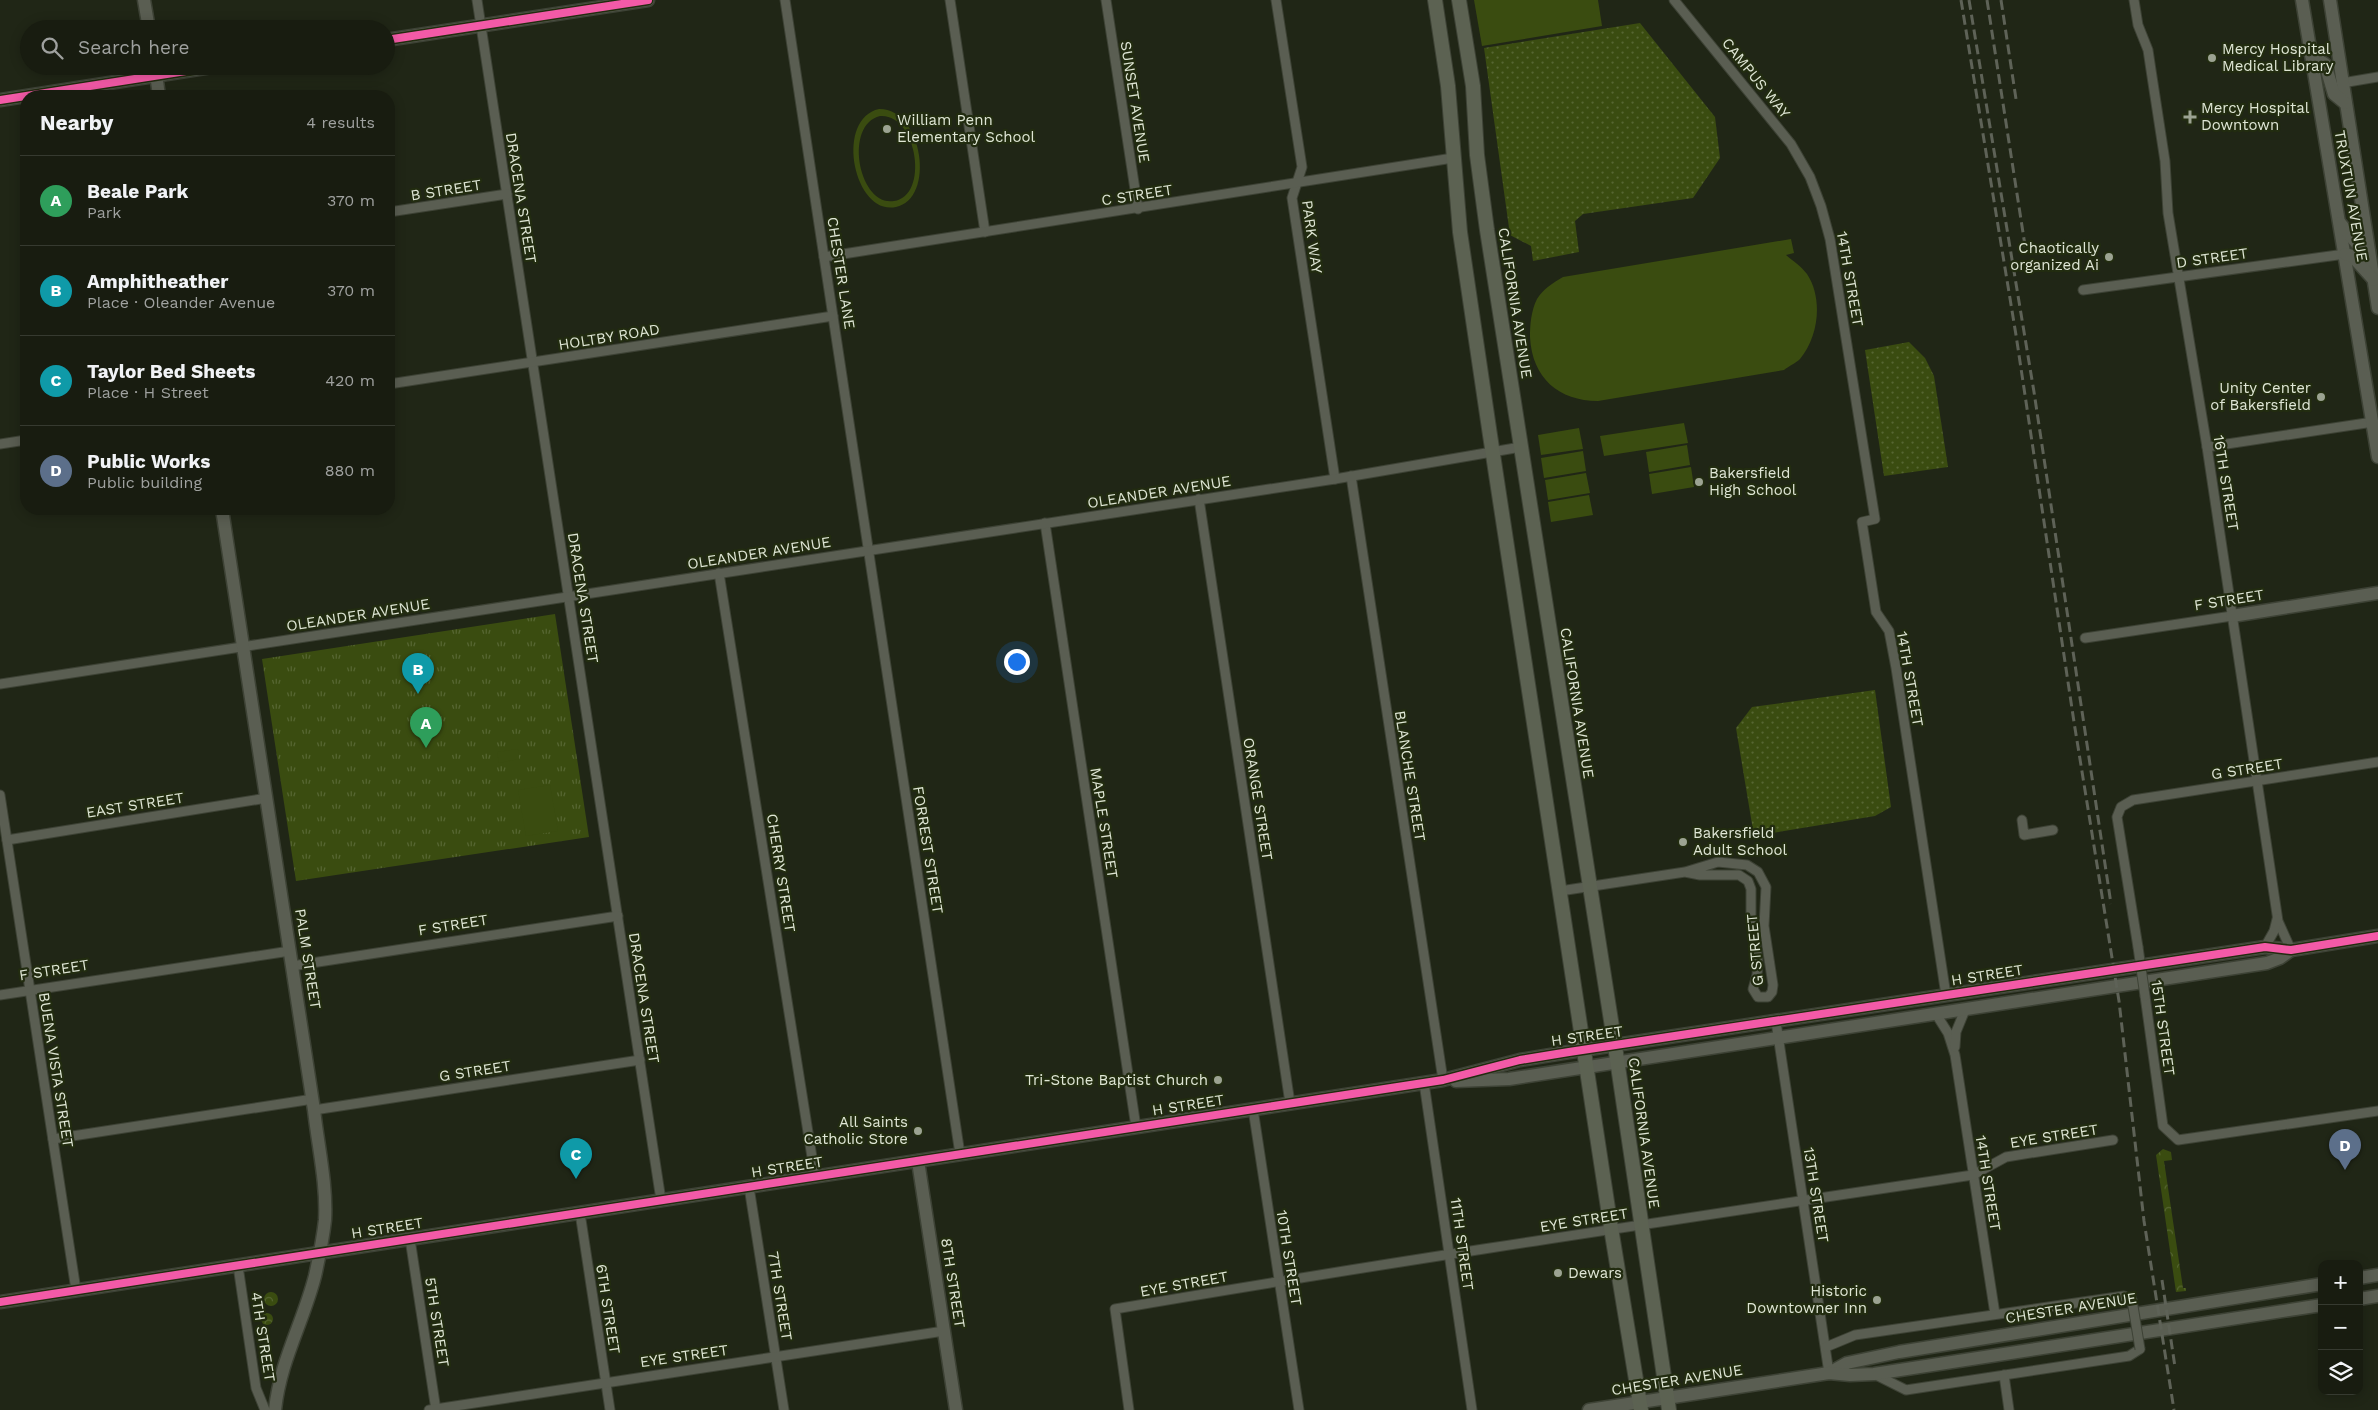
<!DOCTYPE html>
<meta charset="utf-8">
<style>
:root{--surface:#181c10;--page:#212519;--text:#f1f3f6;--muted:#9fa19f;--line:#363a30;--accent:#1a73e8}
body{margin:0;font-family:"Work Sans",sans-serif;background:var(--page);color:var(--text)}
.controls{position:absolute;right:15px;bottom:15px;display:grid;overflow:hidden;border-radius:10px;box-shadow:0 2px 12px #0003}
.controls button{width:45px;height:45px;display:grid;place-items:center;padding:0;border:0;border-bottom:1px solid var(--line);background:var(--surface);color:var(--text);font:25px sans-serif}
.you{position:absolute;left:1016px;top:661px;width:18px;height:18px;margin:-12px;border:4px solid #fff;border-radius:50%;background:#1a73e8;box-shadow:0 0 0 8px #1a73e833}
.badge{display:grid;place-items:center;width:32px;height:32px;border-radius:50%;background:var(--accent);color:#fff;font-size:16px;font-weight:700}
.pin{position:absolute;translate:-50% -41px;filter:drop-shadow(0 1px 2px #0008)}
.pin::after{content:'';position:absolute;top:26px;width:18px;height:15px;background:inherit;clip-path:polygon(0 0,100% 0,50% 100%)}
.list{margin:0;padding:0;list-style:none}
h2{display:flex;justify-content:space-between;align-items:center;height:65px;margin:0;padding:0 20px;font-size:21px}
h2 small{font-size:16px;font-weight:400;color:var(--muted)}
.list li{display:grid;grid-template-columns:32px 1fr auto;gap:15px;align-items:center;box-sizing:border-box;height:90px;padding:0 20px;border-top:1px solid var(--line)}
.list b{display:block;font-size:19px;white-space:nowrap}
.list p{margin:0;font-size:16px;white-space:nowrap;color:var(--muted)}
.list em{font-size:16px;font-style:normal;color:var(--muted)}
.icon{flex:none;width:28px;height:28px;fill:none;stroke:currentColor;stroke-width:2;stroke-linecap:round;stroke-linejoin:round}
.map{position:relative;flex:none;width:2378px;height:1410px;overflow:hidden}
.search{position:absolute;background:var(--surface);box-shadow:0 2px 12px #0003;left:20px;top:20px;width:375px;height:55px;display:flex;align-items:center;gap:12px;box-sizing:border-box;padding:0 18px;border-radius:28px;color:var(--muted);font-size:19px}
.panel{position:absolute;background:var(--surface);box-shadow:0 2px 12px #0003;left:20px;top:90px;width:375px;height:425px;border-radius:20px}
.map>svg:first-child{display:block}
.grass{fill:url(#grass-dots)}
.forest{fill:url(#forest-crowns)}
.park{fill:url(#park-tufts)}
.garden{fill:#3a4c10;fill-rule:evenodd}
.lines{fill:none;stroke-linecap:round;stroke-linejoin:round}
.street-casing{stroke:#3d4235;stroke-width:11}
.secondary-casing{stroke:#3d4235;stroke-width:15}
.primary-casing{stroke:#3d4235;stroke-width:16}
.street{stroke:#5a5e52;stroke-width:9}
.secondary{stroke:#5a5e52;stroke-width:12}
.primary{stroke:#5c6252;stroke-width:14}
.rail{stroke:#5e6257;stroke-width:3;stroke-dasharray:10 5;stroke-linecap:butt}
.street-bridge-casing{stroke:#3d4235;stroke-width:11;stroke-linecap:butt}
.street-bridge{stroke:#5a5e52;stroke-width:9}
.cycleway-casing{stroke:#222c10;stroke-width:11}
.cycleway{stroke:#f35aa7;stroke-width:8}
.poi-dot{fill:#9ca392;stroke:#222c10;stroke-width:2}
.labels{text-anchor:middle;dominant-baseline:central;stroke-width:4.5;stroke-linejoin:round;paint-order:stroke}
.poi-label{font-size:15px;fill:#dfe6d5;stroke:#222c10;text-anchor:start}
.street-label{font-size:15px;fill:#dfe6d5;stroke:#222c10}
</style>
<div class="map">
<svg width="2378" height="1410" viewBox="0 0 2378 1410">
<defs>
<pattern id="grass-dots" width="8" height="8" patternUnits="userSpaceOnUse" patternTransform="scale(1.25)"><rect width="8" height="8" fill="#3a4c10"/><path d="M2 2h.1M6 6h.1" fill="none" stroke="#566632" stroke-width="1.8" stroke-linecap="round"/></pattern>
<pattern id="forest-crowns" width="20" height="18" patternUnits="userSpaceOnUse" patternTransform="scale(1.25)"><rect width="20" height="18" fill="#3a4c10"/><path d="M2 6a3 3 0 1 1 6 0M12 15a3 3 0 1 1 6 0" fill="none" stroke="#566632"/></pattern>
<pattern id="park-tufts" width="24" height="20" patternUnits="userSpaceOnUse" patternTransform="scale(1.25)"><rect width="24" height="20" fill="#3a4c10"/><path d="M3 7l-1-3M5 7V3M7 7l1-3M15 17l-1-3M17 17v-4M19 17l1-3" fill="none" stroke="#566632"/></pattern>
</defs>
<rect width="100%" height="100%" fill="#202616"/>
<g class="grass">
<polygon points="1640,23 1715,117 1720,158 1693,198 1583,214 1575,221 1579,252 1533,261 1531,246 1510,235 1484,48"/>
<polygon points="1909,342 1925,358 1934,376 1948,467 1884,476 1865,350"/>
<polygon points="1875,690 1891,807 1875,816 1754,836 1736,728 1752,707"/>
</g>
<g class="forest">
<polygon points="2163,1149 2171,1152 2172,1160 2164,1161 2183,1288 2186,1288 2186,1291 2176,1292 2156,1155"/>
<circle cx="271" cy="1299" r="7"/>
<circle cx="267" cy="1319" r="6"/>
</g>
<polygon class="park" points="555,614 589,837 296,881 262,659"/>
<g class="garden">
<polygon points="1474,0 1598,0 1602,26 1482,46"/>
<path d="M879,109C923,108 936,199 896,207C854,216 834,119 879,109ZM880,116C917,113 930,196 894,201C859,207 843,125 880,116Z"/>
<path d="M1791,239L1794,253L1786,255C1793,261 1801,266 1807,274C1823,298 1819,336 1800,359C1796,363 1789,366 1784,370L1598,401C1559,401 1532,378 1530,337C1530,325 1531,311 1537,299C1543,289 1553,283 1563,277Z"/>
<polygon points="1684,423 1688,443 1604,456 1600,436"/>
<polygon points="1579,428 1583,449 1541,455 1538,435"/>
<polygon points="1687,445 1690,465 1649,472 1646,452"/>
<polygon points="1583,451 1586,471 1544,478 1541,458"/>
<polygon points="1691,467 1694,487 1652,494 1649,474"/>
<polygon points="1586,473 1590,493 1548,500 1545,480"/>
<polygon points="1589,495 1593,515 1551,522 1548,502"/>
<polygon points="518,749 519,759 499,763 497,752"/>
<polygon points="550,785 558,831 526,836 518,790"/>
</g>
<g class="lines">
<g class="street-casing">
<g id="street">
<polyline points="477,0 661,1200"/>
<polyline points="785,0 960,1154"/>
<polyline points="950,0 985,232"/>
<polyline points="1106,0 1138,209"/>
<polyline points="1276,0 1302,167 1292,198 1335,479"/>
<polyline points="1674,0 1791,144 1810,177 1821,206 1830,239 1875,519 1862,522 1876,612 1889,631 1896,668 1946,995"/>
<polyline points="2134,0 2138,25 2148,50 2151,70 2165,161 2168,213 2207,447 2278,921 2291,950"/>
<polyline points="2342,83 2378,77"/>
<polyline points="389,212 507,194"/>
<polyline points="824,257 1453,158"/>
<polyline points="2083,290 2345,254"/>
<polyline points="389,384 833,316"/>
<polyline points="0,444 26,440"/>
<polyline points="2207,447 2373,422"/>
<polyline points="1351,476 1443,1080"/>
<polyline points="1199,499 1290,1103"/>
<polyline points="1045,523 1136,1127"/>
<polyline points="719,573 815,1176"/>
<polyline points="2085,638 2232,616"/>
<polyline points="0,684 1335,479 1521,447"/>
<polyline points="0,795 76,1290"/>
<polyline points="2022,820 2024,835 2053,830"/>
<polyline points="7,840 267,798"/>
<polyline points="1560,891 1685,872 1718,862 1747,865 1758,872 1766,887 1764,926 1773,985 1772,992 1768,997 1758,997 1753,989 1757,975 1758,963 1751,916 1751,889 1748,881 1739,875 1700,875 1685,872"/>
<polyline points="2138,947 2117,817 2121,807 2133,800 2378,762"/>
<polyline points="2265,947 2274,931 2277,919"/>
<polyline points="292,966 618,916"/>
<polyline points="0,995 290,951"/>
<polyline points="2145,996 2163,1126 2178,1140 2378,1111"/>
<polyline points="1936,1014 1948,1033 1955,1055 1995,1314"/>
<polyline points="1776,1022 1829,1373"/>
<polyline points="1955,1047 1956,1032 1965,1010"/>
<polyline points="1424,1083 1472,1410"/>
<polyline points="1253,1109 1299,1410"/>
<polyline points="314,1110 640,1060"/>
<polyline points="53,1139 313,1099"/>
<polyline points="749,1187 784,1410"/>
<polyline points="580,1213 610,1410"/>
<polyline points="410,1239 436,1410"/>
<polyline points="238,1266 256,1388 265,1410"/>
<polyline points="1826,1347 1855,1335 2124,1296 2132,1300"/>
<polyline points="1874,1374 1906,1390 2129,1356 2140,1349"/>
<polyline points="2004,1375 2009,1410"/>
<polyline points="429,1410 944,1331"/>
<path d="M1129,1410L1115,1309C1400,1260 1687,1218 1973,1175L2006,1157L2113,1140"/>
</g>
</g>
<g class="secondary-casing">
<g id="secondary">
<polyline points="144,0 149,29"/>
<polyline points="2302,0 2378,457"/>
<polyline points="2330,0 2378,308"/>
<polyline points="386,40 648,0"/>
<polyline points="2311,55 2325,64 2334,94 2345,103"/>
<polyline points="155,66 159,96"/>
<polyline points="0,100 218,66"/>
<polyline points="2340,223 2358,245 2369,251"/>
<polyline points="2345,254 2352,256 2374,280"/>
<path d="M222,509L314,1110C318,1146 327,1184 325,1220C323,1238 319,1258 315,1276C303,1323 280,1361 275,1410"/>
<polyline points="2232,616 2378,593"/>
<polyline points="1456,1081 1509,1079 2267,963 2280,958 2291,950"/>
<polyline points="918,1161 956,1410"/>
<polyline points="2359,1278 2378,1275"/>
<polyline points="2359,1299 2378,1296"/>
<polyline points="0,1302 1443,1080 1520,1060 1569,1052 2265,947 2291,950 2378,936"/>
<polyline points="1829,1373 1847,1363 1899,1352 2322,1284"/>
<polyline points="1589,1410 1829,1373 1850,1375 1874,1374 2322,1305"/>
</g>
</g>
<g class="primary-casing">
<g id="primary">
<polyline points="1435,0 1448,86 1460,232 1490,435 1611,1228 1641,1410"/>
<polyline points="1459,0 1473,86 1477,155 1487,230 1615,1046 1669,1410"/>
</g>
</g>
<use href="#street" class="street"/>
<use href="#secondary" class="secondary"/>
<use href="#primary" class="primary"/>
<g class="rail">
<polyline points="1961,0 2016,335 2074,722 2119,1001 2144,1221 2174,1410"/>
<polyline points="1969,0 2034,392 2111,904"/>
<polyline points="1987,0 2026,252"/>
<polyline points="2001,0 2016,99"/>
<polyline points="2162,1280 2175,1367"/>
</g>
<g class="street-bridge-casing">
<g id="street-bridge">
<polyline points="2138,947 2145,996"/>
<polyline points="2132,1300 2140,1349"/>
</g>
</g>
<use href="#street-bridge" class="street-bridge"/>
<g class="cycleway-casing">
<g id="cycleway">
<polyline points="386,40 648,0"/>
<polyline points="0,100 218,66"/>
<polyline points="0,1302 1443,1080 1520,1060 1569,1052 2265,947 2291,950 2378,936"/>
</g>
</g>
<use href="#cycleway" class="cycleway"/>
</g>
<g class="poi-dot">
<circle cx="2212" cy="58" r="5"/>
<path d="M2187.5 109.5h5v5h5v5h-5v5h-5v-5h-5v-5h5z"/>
<circle cx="887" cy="129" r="5"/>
<circle cx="2109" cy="257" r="5"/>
<circle cx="2321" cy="397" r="5"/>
<circle cx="1699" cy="482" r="5"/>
<circle cx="1683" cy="842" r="5"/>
<circle cx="1218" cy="1080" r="5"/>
<circle cx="918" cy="1131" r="5"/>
<circle cx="1558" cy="1273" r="5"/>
<circle cx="1877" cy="1300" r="5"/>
</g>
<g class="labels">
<g class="poi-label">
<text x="2222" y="49">Mercy Hospital<tspan x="2222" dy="17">Medical Library</tspan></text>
<text x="2201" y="108">Mercy Hospital<tspan x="2201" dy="17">Downtown</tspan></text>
<text x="897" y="120">William Penn<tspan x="897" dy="17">Elementary School</tspan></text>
<text x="2099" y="248" text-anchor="end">Chaotically<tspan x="2099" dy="17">organized Ai</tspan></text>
<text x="2311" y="388" text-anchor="end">Unity Center<tspan x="2311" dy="17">of Bakersfield</tspan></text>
<text x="1709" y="473">Bakersfield<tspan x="1709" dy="17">High School</tspan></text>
<text x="1693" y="833">Bakersfield<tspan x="1693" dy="17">Adult School</tspan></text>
<text x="1208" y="1080" text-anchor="end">Tri-Stone Baptist Church</text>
<text x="908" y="1122" text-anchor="end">All Saints<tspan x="908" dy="17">Catholic Store</tspan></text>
<text x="1568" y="1273">Dewars</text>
<text x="1867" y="1291" text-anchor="end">Historic<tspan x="1867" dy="17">Downtowner Inn</tspan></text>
</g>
<g class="street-label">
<text transform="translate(1756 78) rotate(51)">CAMPUS WAY</text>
<text transform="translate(1135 102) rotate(81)">SUNSET AVENUE</text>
<text transform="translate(446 190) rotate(-9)">B STREET</text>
<text transform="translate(1137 195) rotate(-9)">C STREET</text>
<text transform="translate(2351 196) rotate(80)">TRUXTUN AVENUE</text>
<text transform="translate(521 198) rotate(81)">DRACENA STREET</text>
<text transform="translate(1312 237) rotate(82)">PARK WAY</text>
<text transform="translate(2212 258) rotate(-8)">D STREET</text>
<text transform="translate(841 273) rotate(81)">CHESTER LANE</text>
<text transform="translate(1850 279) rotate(80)">14TH STREET</text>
<text transform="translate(1515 303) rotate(81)">CALIFORNIA AVENUE</text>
<text transform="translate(609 337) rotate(-9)">HOLTBY ROAD</text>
<text transform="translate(2226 483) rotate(81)">16TH STREET</text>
<text transform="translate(1159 492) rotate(-9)">OLEANDER AVENUE</text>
<text transform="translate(759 553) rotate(-9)">OLEANDER AVENUE</text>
<text transform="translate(583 598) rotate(81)">DRACENA STREET</text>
<text transform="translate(2229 600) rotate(-9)">F STREET</text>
<text transform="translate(358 615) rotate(-9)">OLEANDER AVENUE</text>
<text transform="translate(1910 679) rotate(80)">14TH STREET</text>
<text transform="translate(1577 703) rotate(81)">CALIFORNIA AVENUE</text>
<text transform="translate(2247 769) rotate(-9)">G STREET</text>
<text transform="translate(1410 776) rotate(81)">BLANCHE STREET</text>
<text transform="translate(1258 799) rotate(81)">ORANGE STREET</text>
<text transform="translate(135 805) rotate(-9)">EAST STREET</text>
<text transform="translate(1104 823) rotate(81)">MAPLE STREET</text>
<text transform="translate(928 850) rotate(81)">FORREST STREET</text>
<text transform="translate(781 873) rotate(81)">CHERRY STREET</text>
<text transform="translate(453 925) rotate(-9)">F STREET</text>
<text transform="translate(1755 950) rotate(-95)">G STREET</text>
<text transform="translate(308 959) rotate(81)">PALM STREET</text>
<text transform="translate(54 970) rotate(-9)">F STREET</text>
<text transform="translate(1987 975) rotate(-9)">H STREET</text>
<text transform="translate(644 998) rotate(81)">DRACENA STREET</text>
<text transform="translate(2163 1028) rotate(82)">15TH STREET</text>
<text transform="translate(1587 1036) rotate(-8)">H STREET</text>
<text transform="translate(56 1070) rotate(81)">BUENA VISTA STREET</text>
<text transform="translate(475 1071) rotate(-9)">G STREET</text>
<text transform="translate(1188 1105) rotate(-9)">H STREET</text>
<text transform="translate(1644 1133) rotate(82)">CALIFORNIA AVENUE</text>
<text transform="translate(2054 1136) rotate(-9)">EYE STREET</text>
<text transform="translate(787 1167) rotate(-9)">H STREET</text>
<text transform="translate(1988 1183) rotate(81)">14TH STREET</text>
<text transform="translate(1816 1195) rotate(81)">13TH STREET</text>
<text transform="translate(1584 1220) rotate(-9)">EYE STREET</text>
<text transform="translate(387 1228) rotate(-9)">H STREET</text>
<text transform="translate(1462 1244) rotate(82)">11TH STREET</text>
<text transform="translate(1289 1258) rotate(81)">10TH STREET</text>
<text transform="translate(953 1283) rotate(81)">8TH STREET</text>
<text transform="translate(1184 1284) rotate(-10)">EYE STREET</text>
<text transform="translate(780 1296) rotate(81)">7TH STREET</text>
<text transform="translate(2071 1308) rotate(-9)">CHESTER AVENUE</text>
<text transform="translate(608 1309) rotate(81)">6TH STREET</text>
<text transform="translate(437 1322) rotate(81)">5TH STREET</text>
<text transform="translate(263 1337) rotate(81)">4TH STREET</text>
<text transform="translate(684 1356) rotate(-8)">EYE STREET</text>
<text transform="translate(1677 1380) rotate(-9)">CHESTER AVENUE</text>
</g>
</g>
</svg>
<div class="controls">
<button>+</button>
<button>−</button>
<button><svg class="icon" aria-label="layers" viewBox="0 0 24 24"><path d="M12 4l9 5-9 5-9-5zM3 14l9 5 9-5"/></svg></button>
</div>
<div class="you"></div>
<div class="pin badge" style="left:426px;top:748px;background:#2e9e5b">A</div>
<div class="pin badge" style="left:418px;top:694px;background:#0f9aa8">B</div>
<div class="pin badge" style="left:576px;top:1179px;background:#0f9aa8">C</div>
<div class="pin badge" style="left:2345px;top:1170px;background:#5c6f8a">D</div>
<div class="search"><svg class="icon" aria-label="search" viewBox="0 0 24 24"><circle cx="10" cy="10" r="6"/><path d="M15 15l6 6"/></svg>Search here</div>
<section class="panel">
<h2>Nearby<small>4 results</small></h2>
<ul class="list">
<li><span class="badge" style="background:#2e9e5b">A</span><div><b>Beale Park</b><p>Park</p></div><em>370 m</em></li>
<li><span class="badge" style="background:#0f9aa8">B</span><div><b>Amphitheather</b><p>Place · Oleander Avenue</p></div><em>370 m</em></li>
<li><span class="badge" style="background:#0f9aa8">C</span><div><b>Taylor Bed Sheets</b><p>Place · H Street</p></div><em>420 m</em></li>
<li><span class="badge" style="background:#5c6f8a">D</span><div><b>Public Works</b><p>Public building</p></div><em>880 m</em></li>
</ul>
</section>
</div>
